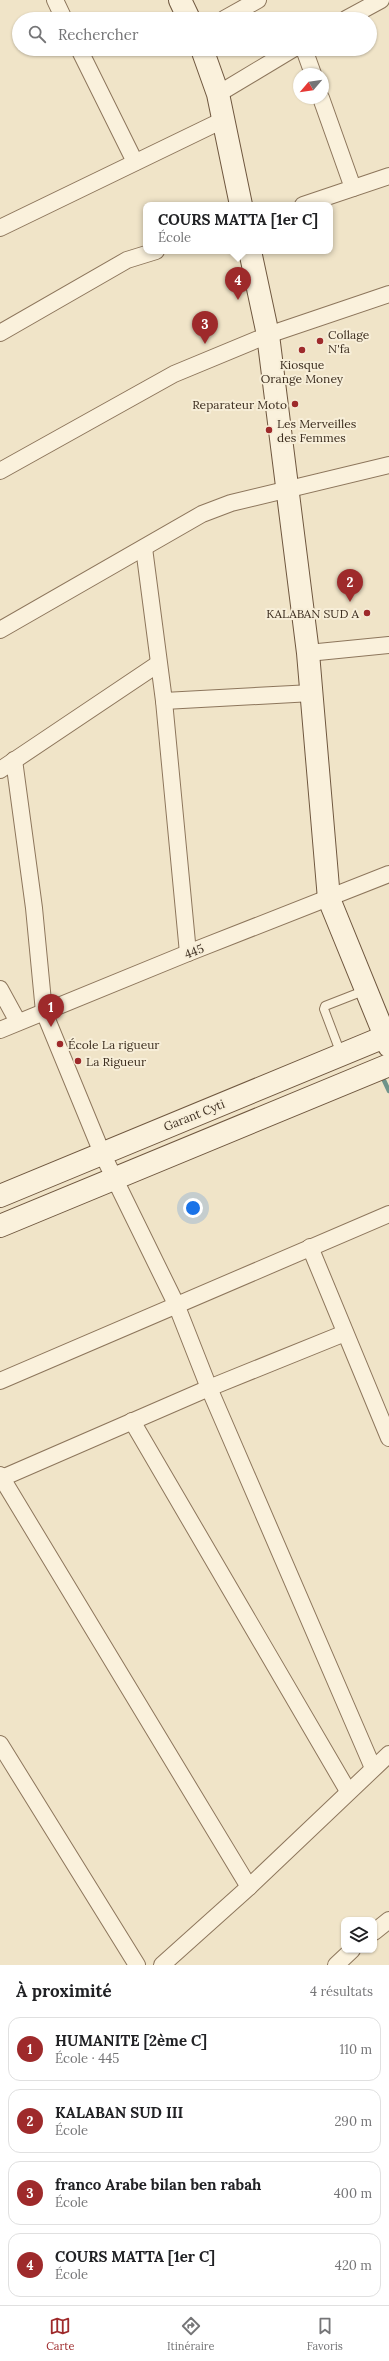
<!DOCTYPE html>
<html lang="fr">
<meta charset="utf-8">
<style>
:root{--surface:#fff;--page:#f6f6f6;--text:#202124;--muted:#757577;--line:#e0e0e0;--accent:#9e2a2b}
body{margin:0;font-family:Lora,serif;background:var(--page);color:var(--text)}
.controls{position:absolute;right:12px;bottom:12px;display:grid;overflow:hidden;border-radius:8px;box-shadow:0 1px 3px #0004}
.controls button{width:36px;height:36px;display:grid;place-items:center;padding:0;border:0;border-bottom:1px solid var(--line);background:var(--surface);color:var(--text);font:20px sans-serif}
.compass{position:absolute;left:293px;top:68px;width:36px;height:36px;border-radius:50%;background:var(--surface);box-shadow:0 1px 3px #0004;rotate:241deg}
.you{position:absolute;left:193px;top:1208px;width:14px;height:14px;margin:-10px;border:3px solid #fff;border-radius:50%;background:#1a73e8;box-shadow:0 0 0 6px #1a73e833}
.badge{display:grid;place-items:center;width:26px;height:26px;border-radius:50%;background:var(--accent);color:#fff;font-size:13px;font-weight:700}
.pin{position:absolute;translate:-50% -33px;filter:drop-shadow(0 1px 2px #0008)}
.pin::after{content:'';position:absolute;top:21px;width:14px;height:12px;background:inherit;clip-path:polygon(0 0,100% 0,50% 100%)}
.popup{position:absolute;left:143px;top:202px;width:190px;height:52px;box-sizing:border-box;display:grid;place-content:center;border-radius:8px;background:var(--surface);filter:drop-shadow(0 1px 3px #0005);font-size:13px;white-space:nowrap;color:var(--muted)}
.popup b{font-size:15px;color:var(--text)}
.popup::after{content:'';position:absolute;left:50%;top:100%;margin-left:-8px;border:8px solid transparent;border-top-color:var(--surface)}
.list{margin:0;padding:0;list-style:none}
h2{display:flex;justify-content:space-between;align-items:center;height:52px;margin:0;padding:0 16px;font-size:17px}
h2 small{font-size:13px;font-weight:400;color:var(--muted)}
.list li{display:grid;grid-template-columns:26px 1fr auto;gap:12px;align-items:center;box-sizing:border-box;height:64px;margin:0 8px 8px;padding:0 8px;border:1px solid var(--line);border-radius:12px}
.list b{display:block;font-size:15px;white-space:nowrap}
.list p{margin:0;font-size:13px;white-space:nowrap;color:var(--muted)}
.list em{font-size:13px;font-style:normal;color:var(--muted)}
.icon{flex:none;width:22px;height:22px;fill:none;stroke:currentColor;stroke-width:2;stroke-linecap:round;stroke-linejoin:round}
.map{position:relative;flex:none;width:389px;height:1965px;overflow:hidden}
.search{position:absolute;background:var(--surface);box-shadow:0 1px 3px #0004;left:12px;right:12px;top:12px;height:44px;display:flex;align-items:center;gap:10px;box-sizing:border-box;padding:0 14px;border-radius:22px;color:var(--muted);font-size:15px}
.sheet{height:340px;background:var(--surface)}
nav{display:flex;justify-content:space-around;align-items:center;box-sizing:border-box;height:56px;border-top:1px solid var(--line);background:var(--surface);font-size:11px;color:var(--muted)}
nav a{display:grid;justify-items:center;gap:2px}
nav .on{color:var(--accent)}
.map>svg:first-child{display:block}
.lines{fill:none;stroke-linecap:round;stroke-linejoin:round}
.stream{stroke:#6f938a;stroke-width:4.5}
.lane-casing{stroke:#8d765c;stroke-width:10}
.street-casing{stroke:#8d765c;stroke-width:18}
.secondary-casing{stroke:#6f573f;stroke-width:24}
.lane{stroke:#faf1dc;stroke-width:8}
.street{stroke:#faf1dc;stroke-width:16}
.secondary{stroke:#faf1dc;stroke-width:22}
.poi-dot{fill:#9e2a2b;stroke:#f7eed8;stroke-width:1.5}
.labels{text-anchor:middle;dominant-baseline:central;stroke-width:4;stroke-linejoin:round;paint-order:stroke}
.poi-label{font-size:12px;fill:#3d2e20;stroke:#f7eed8;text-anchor:start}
.street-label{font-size:12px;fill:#3d2e20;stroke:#f7eed8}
</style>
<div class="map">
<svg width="389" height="1965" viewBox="0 0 389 1965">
<rect width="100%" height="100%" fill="#f0e4c8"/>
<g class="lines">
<polyline class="stream" points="381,1074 389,1091"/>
<g class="lane-casing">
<polyline id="lane" points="341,1054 324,1009 325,1006 366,990"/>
</g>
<g class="street-casing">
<g id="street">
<polyline points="55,0 64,19"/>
<polyline points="224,19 258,0"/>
<polyline points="346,19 381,0"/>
<polyline points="79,49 135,162"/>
<polyline points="304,49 313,74"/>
<polyline points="218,94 293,49"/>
<polyline points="321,98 353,188"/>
<polyline points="303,205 389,176"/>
<polyline points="0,228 223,120"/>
<polyline points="0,333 127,260 156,251"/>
<polyline points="0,471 174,374 268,335 389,294"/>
<polyline points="144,548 164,701 188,953"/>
<polyline points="0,630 202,514 231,503 389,465"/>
<polyline points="308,653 389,645"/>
<polyline points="164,701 312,693"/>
<polyline points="14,760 34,908 44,1012 102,1153 176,1304 209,1388 373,1768"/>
<polyline points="0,770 158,664"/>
<polyline points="0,989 18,1022"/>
<polyline points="0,1030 188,953 389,874"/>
<polyline points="310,1247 389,1438"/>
<polyline points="0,1381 389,1214"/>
<polyline points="132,1421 348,1791"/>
<polyline points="0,1475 249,1887"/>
<polyline points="2,1478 209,1388 345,1333"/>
<polyline points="0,1744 137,1965"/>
<polyline points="374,1932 389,1920"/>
<polyline points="162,1965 249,1887 389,1754"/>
<polyline points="336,1965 352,1950"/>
</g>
</g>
<g class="secondary-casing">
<g id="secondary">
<polyline points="180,0 189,19"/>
<polyline points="202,49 218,94 241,205"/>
<polyline points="250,251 268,335 308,653 329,899 389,1046"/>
<polyline points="0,1196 389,1035"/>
<polyline points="0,1226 389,1065"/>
</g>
</g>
<use href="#lane" class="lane"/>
<use href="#street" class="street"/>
<use href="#secondary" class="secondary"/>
</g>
<g class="poi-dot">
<circle cx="320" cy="341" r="4"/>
<circle cx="302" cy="350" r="4"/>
<circle cx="295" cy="404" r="4"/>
<circle cx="269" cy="430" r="4"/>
<circle cx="367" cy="613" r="4"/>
<circle cx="60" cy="1044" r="4"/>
<circle cx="78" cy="1061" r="4"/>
</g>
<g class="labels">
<g class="poi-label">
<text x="328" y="334">Collage<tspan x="328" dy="14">N'fa</tspan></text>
<text x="302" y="364" text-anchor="middle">Kiosque<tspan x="302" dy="14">Orange Money</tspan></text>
<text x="287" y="404" text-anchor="end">Reparateur Moto</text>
<text x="277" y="423">Les Merveilles<tspan x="277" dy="14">des Femmes</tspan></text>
<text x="359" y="613" text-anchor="end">KALABAN SUD A</text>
<text x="68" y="1044">École La rigueur</text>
<text x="86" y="1061">La Rigueur</text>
</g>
<g class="street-label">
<text transform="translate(194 951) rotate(-21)">445</text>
<text transform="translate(194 1115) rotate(-22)">Garant Cyti</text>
</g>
</g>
</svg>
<div class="controls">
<button><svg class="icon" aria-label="layers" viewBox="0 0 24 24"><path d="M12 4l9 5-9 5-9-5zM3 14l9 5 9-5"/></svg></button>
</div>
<svg class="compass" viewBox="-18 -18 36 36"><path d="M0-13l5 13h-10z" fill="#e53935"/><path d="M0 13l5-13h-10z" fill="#757577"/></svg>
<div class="you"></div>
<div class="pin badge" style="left:51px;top:1027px">1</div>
<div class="pin badge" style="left:350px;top:602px">2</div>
<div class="pin badge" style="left:205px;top:344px">3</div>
<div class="pin badge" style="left:238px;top:300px">4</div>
<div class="popup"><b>COURS MATTA [1er C]</b>École</div>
<div class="search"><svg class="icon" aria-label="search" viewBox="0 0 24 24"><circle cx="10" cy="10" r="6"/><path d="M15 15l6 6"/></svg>Rechercher</div>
</div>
<section class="sheet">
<h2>À proximité<small>4 résultats</small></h2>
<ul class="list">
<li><span class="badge">1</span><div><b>HUMANITE [2ème C]</b><p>École · 445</p></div><em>110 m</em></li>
<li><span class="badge">2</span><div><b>KALABAN SUD III</b><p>École</p></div><em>290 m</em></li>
<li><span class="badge">3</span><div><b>franco Arabe bilan ben rabah</b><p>École</p></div><em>400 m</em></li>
<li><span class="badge">4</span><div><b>COURS MATTA [1er C]</b><p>École</p></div><em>420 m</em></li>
</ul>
</section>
<nav>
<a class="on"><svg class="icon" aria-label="map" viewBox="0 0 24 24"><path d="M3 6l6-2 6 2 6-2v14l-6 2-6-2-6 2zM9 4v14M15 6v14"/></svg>Carte</a>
<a><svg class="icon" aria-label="directions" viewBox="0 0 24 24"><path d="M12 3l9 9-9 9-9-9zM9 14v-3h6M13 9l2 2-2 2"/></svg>Itinéraire</a>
<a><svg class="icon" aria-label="saved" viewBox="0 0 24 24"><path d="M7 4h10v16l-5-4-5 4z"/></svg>Favoris</a>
</nav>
